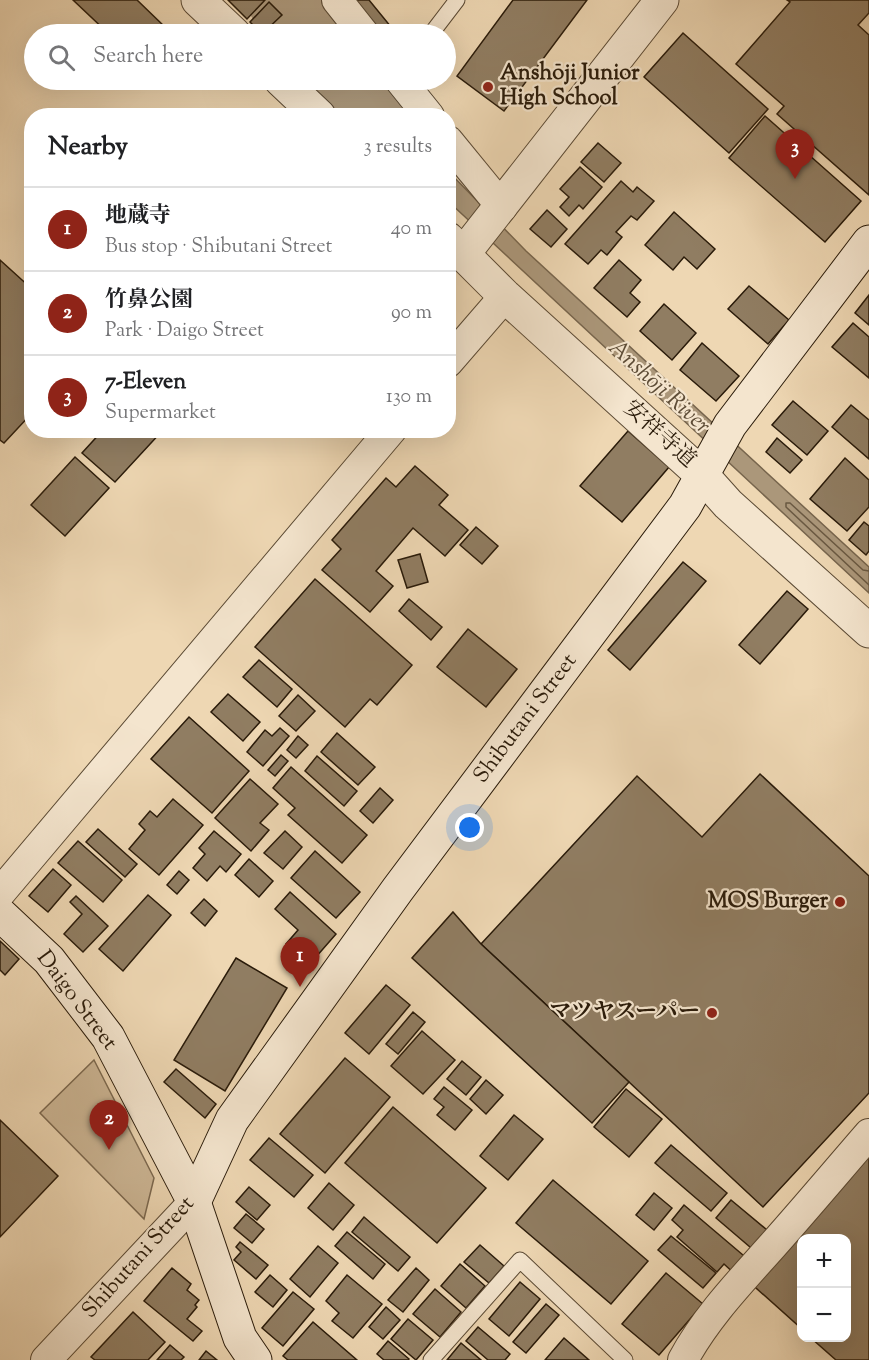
<!DOCTYPE html>
<meta charset="utf-8">
<style>
:root{--surface:#fff;--page:#f2f2f2;--text:#202124;--muted:#757577;--line:#e0e0e0;--accent:#8f2418}
body{margin:0;font-family:"Sorts Mill Goudy","Noto Serif JP",serif;background:var(--page);color:var(--text)}
.controls{position:absolute;right:18px;bottom:18px;display:grid;overflow:hidden;border-radius:12px;box-shadow:0 6px 24px #0002}
.controls button{width:54px;height:54px;display:grid;place-items:center;padding:0;border:0;border-bottom:2px solid var(--line);background:var(--surface);color:var(--text);font:30px sans-serif}
.you{position:absolute;left:470px;top:828px;width:21px;height:21px;margin:-15px;border:4px solid #fff;border-radius:50%;background:#1a73e8;box-shadow:0 0 0 9px #1a73e833}
.badge{display:grid;place-items:center;width:39px;height:39px;border-radius:50%;background:var(--accent);color:#fff;font-size:20px;font-weight:700}
.pin{position:absolute;translate:-50% -50px;filter:drop-shadow(0 2px 3px #0008)}
.pin::after{content:'';position:absolute;top:32px;width:21px;height:18px;background:inherit;clip-path:polygon(0 0,100% 0,50% 100%)}
.list{margin:0;padding:0;list-style:none}
h2{display:flex;justify-content:space-between;align-items:center;height:78px;margin:0;padding:0 24px;font-size:26px}
h2 small{font-size:20px;font-weight:400;color:var(--muted)}
.list li{display:grid;grid-template-columns:39px 1fr auto;gap:18px;align-items:center;box-sizing:border-box;height:84px;padding:0 24px;border-top:2px solid var(--line)}
.list b{display:block;font-size:22px;white-space:nowrap}
.list p{margin:0;font-size:20px;white-space:nowrap;color:var(--muted)}
.list em{font-size:20px;font-style:normal;color:var(--muted)}
.icon{flex:none;width:33px;height:33px;fill:none;stroke:currentColor;stroke-width:2;stroke-linecap:round;stroke-linejoin:round}
.map{position:relative;flex:none;width:869px;height:1360px;overflow:hidden}
.search{position:absolute;background:var(--surface);box-shadow:0 6px 24px #0002;left:24px;top:24px;width:432px;height:66px;display:flex;align-items:center;gap:15px;box-sizing:border-box;padding:0 21px;border-radius:33px;color:var(--muted);font-size:22px}
.panel{position:absolute;background:var(--surface);box-shadow:0 6px 24px #0002;left:24px;top:108px;width:432px;height:330px;border-radius:24px}
.map>svg:first-child{display:block}
.green{fill:#cdb796;stroke:#7c6950;stroke-width:1.5}
.water{fill:#ab977a;stroke:#77654d;stroke-width:1.5}
.lines{fill:none;stroke-linecap:round;stroke-linejoin:round}
.shore{stroke:#6a5942;stroke-width:1.5}
.river{stroke:#ab977a;stroke-width:68}
.building{fill:#907d62;stroke:#2a1b0a;stroke-width:1.5}
.service-casing{stroke:#5b4a34;stroke-width:17}
.minor-casing{stroke:#5b4a34;stroke-width:32}
.tertiary-casing{stroke:#5b4a34;stroke-width:35}
.secondary-casing{stroke:#2a1b0a;stroke-width:35}
.service{stroke:#f4e5ce;stroke-width:15}
.minor{stroke:#f4e5ce;stroke-width:30}
.tertiary{stroke:#f4e5ce;stroke-width:33}
.secondary{stroke:#f4e5ce;stroke-width:33}
.poi-dot{fill:#8f2418;stroke:#f4e5ce;stroke-width:2}
.labels{text-anchor:middle;dominant-baseline:central;stroke-width:4.5;stroke-linejoin:round;paint-order:stroke}
.poi-label{font-size:22px;font-weight:bold;fill:#2a1b0a;stroke:#f4e5ce;text-anchor:end}
.street-label{font-size:22px;fill:#2a1b0a;stroke:#f4e5ce}
.water-label{font-size:24px;font-style:italic;fill:#5e4d37;stroke:#f4e5ce}
</style>
<div class="map">
<svg width="869" height="1360" viewBox="0 0 869 1360">
<rect width="100%" height="100%" fill="#eed7b3"/>
<filter id="stains"><feTurbulence type="fractalNoise" baseFrequency=".00333" numOctaves="4"/><feColorMatrix values="0 0 0 0 .2 0 0 0 0 .09 0 0 0 0 .02 0 0 0 .5 -.17"/></filter>
<radialGradient id="worn" r=".72"><stop offset=".6" stop-color="#630" stop-opacity="0"/><stop offset="1" stop-color="#630" stop-opacity=".3"/></radialGradient>
<polygon class="green" points="94,1060 154,1178 144,1219 40,1113"/>
<g class="water">
<polygon points="290,0 308,0 335,34 317,34"/>
<polygon points="351,80 370,80 398,115 379,115"/>
<polygon points="448,171 526,251 869,567 869,593 449,202"/>
</g>
<g class="lines">
<polyline class="shore" points="869,571 863,570 790,503 786,503 786,507 869,585"/>
<g class="river">
<polyline points="281,0 309,34"/>
<polyline points="345,80 374,116"/>
</g>
</g>
<g class="building">
<polygon points="73,0 137,0 166,28 160,34 109,34"/>
<polygon points="228,0 265,0 247,19"/>
<polygon points="344,0 369,0 396,33 373,34"/>
<polygon points="513,0 587,0 504,111 457,76"/>
<polygon points="787,0 869,0 869,13 858,25 869,35 869,195 777,114 784,106 736,64 790,2"/>
<polygon points="269,2 282,15 262,34 250,22"/>
<polygon points="287,25 297,34 278,34"/>
<polygon points="683,33 768,109 729,153 644,77"/>
<polygon points="408,80 433,80 419,92"/>
<polygon points="765,116 861,201 825,242 729,158"/>
<polygon points="598,143 621,163 604,182 581,162"/>
<polygon points="580,167 602,187 583,209 579,205 569,216 560,207 569,197 560,189"/>
<polygon points="621,181 633,192 637,187 654,201 637,220 631,216 616,232 622,237 607,255 601,250 588,264 565,244"/>
<polygon points="547,210 567,229 551,247 530,229"/>
<polygon points="674,212 715,249 697,269 684,257 673,270 645,245"/>
<polygon points="0,260 32,289 32,413 4,443 0,440"/>
<polygon points="619,260 641,280 630,293 640,302 627,317 594,288"/>
<polygon points="749,286 789,320 768,344 728,309"/>
<polygon points="869,295 869,325 855,313"/>
<polygon points="664,304 696,333 672,360 640,331"/>
<polygon points="853,323 869,337 869,378 832,347"/>
<polygon points="702,343 739,376 716,401 680,370"/>
<polygon points="793,401 828,431 807,455 772,425"/>
<polygon points="851,405 869,420 869,459 832,427"/>
<polygon points="103,430 163,430 115,482 82,453"/>
<polygon points="628,431 669,467 622,522 580,486"/>
<polygon points="777,438 802,460 790,473 766,452"/>
<polygon points="75,457 109,488 65,536 31,505"/>
<polygon points="845,458 869,480 869,507 847,531 810,499"/>
<polygon points="415,466 448,495 439,505 468,530 445,556 413,528 376,571 393,586 370,612 322,570 341,549 332,540 386,478 396,487"/>
<polygon points="864,522 869,526 869,551 866,555 849,540"/>
<polygon points="476,527 498,546 482,564 460,545"/>
<polygon points="420,554 428,582 407,588 398,560"/>
<polygon points="683,562 706,581 630,670 608,650"/>
<polygon points="315,579 412,665 377,705 370,699 345,727 255,647"/>
<polygon points="787,591 808,609 760,664 739,645"/>
<polygon points="409,599 442,627 431,640 399,611"/>
<polygon points="468,629 517,669 486,707 437,667"/>
<polygon points="259,660 292,689 277,707 243,677"/>
<polygon points="228,694 260,722 243,741 211,712"/>
<polygon points="298,695 315,711 296,731 279,716"/>
<polygon points="189,717 249,771 212,813 151,759"/>
<polygon points="280,728 289,736 263,766 247,752 265,730 272,736"/>
<polygon points="337,733 375,767 358,785 321,752"/>
<polygon points="298,736 308,745 296,758 287,750"/>
<polygon points="281,755 288,761 275,776 268,770"/>
<polygon points="317,756 357,791 344,806 305,771"/>
<polygon points="291,767 367,835 342,863 288,815 295,808 273,788"/>
<polygon points="760,774 869,876 869,1093 763,1207 481,944 637,776 702,837"/>
<polygon points="250,779 278,804 260,823 269,830 251,851 215,818"/>
<polygon points="380,788 393,800 373,823 360,811"/>
<polygon points="173,799 203,825 159,875 129,849 145,830 139,824 150,811 157,817"/>
<polygon points="98,829 137,864 125,877 86,842"/>
<polygon points="214,831 241,854 226,872 220,866 207,881 193,868 205,854 199,848"/>
<polygon points="285,831 302,847 283,869 264,853"/>
<polygon points="78,841 122,880 103,902 58,863"/>
<polygon points="315,851 360,892 336,918 291,878"/>
<polygon points="249,859 273,881 259,897 235,875"/>
<polygon points="53,869 71,885 48,912 29,896"/>
<polygon points="179,871 189,880 177,894 167,885"/>
<polygon points="290,892 336,934 309,965 286,944 298,930 275,909"/>
<polygon points="148,895 171,915 123,971 99,949"/>
<polygon points="76,896 108,926 83,952 64,934 82,914 70,902"/>
<polygon points="204,899 217,911 205,926 191,913"/>
<polygon points="453,912 481,944 629,1082 592,1123 412,958"/>
<polygon points="0,941 19,959 5,975 0,970"/>
<polygon points="236,958 287,988 225,1091 174,1060"/>
<polygon points="386,985 410,1005 369,1054 345,1033"/>
<polygon points="413,1012 425,1022 398,1054 386,1044"/>
<polygon points="422,1031 455,1060 423,1094 391,1066"/>
<polygon points="345,1058 390,1097 325,1173 280,1134"/>
<polygon points="462,1061 481,1077 466,1095 447,1079"/>
<polygon points="176,1069 216,1104 205,1118 164,1082"/>
<polygon points="486,1080 503,1095 486,1114 470,1099"/>
<polygon points="444,1087 472,1110 455,1130 437,1115 444,1107 434,1099"/>
<polygon points="626,1089 662,1119 629,1157 594,1127"/>
<polygon points="393,1107 486,1188 437,1243 345,1163"/>
<polygon points="514,1115 543,1139 508,1180 480,1156"/>
<polygon points="0,1120 58,1176 0,1237"/>
<polygon points="269,1138 313,1175 294,1197 250,1160"/>
<polygon points="869,1144 869,1360 836,1360 811,1338 846,1338 846,1238 802,1238 802,1329 747,1280"/>
<polygon points="671,1145 727,1193 711,1211 655,1163"/>
<polygon points="553,1180 648,1261 611,1304 516,1223"/>
<polygon points="329,1183 354,1205 333,1230 308,1208"/>
<polygon points="249,1187 270,1205 257,1220 236,1202"/>
<polygon points="654,1193 672,1208 654,1230 636,1215"/>
<polygon points="731,1200 773,1235 757,1253 716,1218"/>
<polygon points="684,1205 750,1261 737,1276 724,1264 717,1272 677,1237 683,1230 672,1220"/>
<polygon points="246,1214 264,1229 252,1243 234,1228"/>
<polygon points="364,1217 410,1257 398,1271 352,1232"/>
<polygon points="347,1232 385,1264 373,1279 335,1246"/>
<polygon points="671,1236 716,1273 703,1288 658,1250"/>
<polygon points="240,1242 268,1265 256,1279 234,1260 241,1252 236,1247"/>
<polygon points="480,1245 504,1266 489,1283 464,1262"/>
<polygon points="318,1246 338,1263 310,1297 290,1279"/>
<polygon points="460,1264 485,1286 466,1308 441,1286"/>
<polygon points="172,1268 191,1284 187,1290 199,1300 195,1305 197,1307 187,1319 202,1331 193,1341 144,1301"/>
<polygon points="416,1268 429,1280 403,1312 388,1300"/>
<polygon points="666,1273 703,1304 659,1355 622,1324"/>
<polygon points="270,1275 287,1290 273,1307 255,1292"/>
<polygon points="347,1275 382,1304 353,1338 332,1321 339,1313 326,1301"/>
<polygon points="520,1282 540,1299 509,1336 489,1319"/>
<polygon points="435,1289 461,1312 440,1337 413,1314"/>
<polygon points="293,1292 314,1309 283,1346 262,1328"/>
<polygon points="546,1304 559,1315 526,1353 513,1342"/>
<polygon points="386,1307 400,1320 383,1339 369,1327"/>
<polygon points="133,1312 165,1342 148,1360 95,1360 91,1357"/>
<polygon points="408,1319 433,1340 416,1360 391,1339"/>
<polygon points="313,1322 357,1360 288,1360 283,1356"/>
<polygon points="478,1327 510,1354 505,1360 488,1360 466,1341"/>
<polygon points="564,1338 589,1360 545,1360"/>
<polygon points="388,1341 409,1359 408,1360 384,1360 377,1354"/>
<polygon points="461,1343 481,1360 447,1360"/>
<polygon points="170,1345 184,1357 181,1360 157,1360"/>
<polygon points="206,1351 217,1360 199,1360"/>
</g>
<g class="lines">
<g class="service-casing">
<g id="service">
<polyline points="431,34 457,0"/>
<polyline points="431,1360 520,1260 625,1360"/>
</g>
</g>
<g class="minor-casing">
<g id="minor">
<polyline points="337,0 364,34"/>
<polyline points="400,80 429,116"/>
<polyline points="448,141 502,207"/>
<polyline points="448,362 505,296"/>
<polyline points="0,893 391,430"/>
<polyline points="46,1360 194,1202"/>
<path d="M683,1360C706,1317 741,1281 773,1245C805,1209 837,1171 869,1134"/>
</g>
</g>
<g class="tertiary-casing">
<g id="tertiary">
<polyline points="198,0 234,34"/>
<polyline points="281,80 319,116"/>
<polyline points="448,239 505,296 702,475 728,504 869,631"/>
<polyline points="464,253 662,0"/>
</g>
</g>
<g class="secondary-casing">
<g id="secondary">
<polyline points="0,914 49,960 108,1037 194,1202 240,1338 255,1360"/>
<polyline points="194,1202 232,1120 398,889 685,506 730,425 869,242"/>
</g>
</g>
<use href="#service" class="service"/>
<use href="#minor" class="minor"/>
<use href="#tertiary" class="tertiary"/>
<use href="#secondary" class="secondary"/>
</g>
<g class="poi-dot">
<circle cx="488" cy="87" r="6"/>
<circle cx="840" cy="902" r="6"/>
<circle cx="712" cy="1013" r="6"/>
</g>
<g class="labels">
<g class="poi-label">
<text x="500" y="74" text-anchor="start">Anshōji Junior<tspan x="500" dy="25">High School</tspan></text>
<text x="828" y="902">MOS Burger</text>
<text x="700" y="1013">マツヤスーパー</text>
</g>
<g class="street-label">
<text transform="translate(659 435) rotate(42)">安祥寺道</text>
<text transform="translate(526 719) rotate(-53)">Shibutani Street</text>
<text transform="translate(76 1001) rotate(53)">Daigo Street</text>
<text transform="translate(139 1258) rotate(-48)">Shibutani Street</text>
</g>
<g class="water-label">
<text transform="translate(659 387) rotate(42)">Anshōji River</text>
</g>
</g>
<rect width="100%" height="100%" filter="url(#stains)"/>
<rect width="100%" height="100%" fill="url(#worn)"/>
</svg>
<div class="controls">
<button>+</button>
<button>−</button>
</div>
<div class="you"></div>
<div class="pin badge" style="left:300px;top:987px">1</div>
<div class="pin badge" style="left:109px;top:1150px">2</div>
<div class="pin badge" style="left:795px;top:179px">3</div>
<div class="search"><svg class="icon" aria-label="search" viewBox="0 0 24 24"><circle cx="10" cy="10" r="6"/><path d="M15 15l6 6"/></svg>Search here</div>
<section class="panel">
<h2>Nearby<small>3 results</small></h2>
<ul class="list">
<li><span class="badge">1</span><div><b>地蔵寺</b><p>Bus stop · Shibutani Street</p></div><em>40 m</em></li>
<li><span class="badge">2</span><div><b>竹鼻公園</b><p>Park · Daigo Street</p></div><em>90 m</em></li>
<li><span class="badge">3</span><div><b>7-Eleven</b><p>Supermarket</p></div><em>130 m</em></li>
</ul>
</section>
</div>
